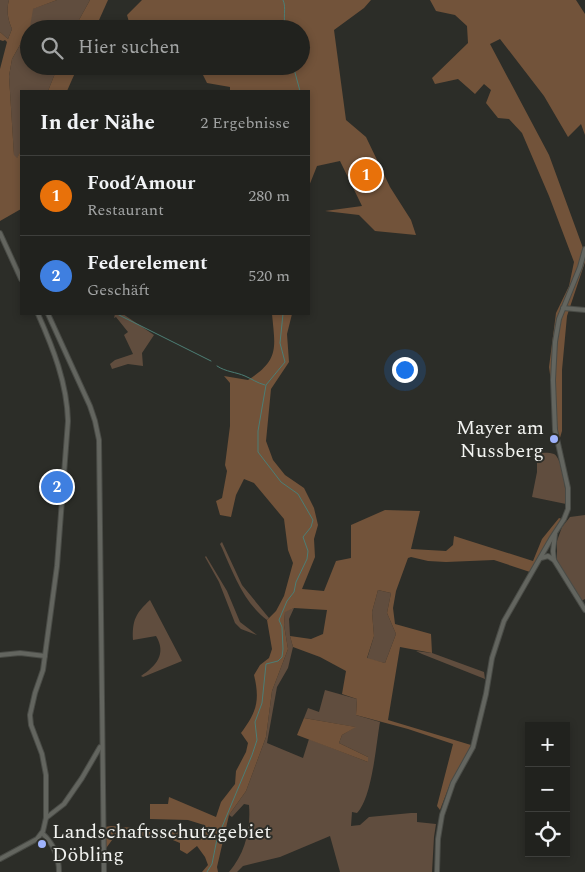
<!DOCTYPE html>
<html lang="de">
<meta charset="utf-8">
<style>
:root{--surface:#21221e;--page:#2d2f2b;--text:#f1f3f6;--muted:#a2a4a4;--line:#3e3f3c;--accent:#9fb3fd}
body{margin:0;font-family:Spectral,serif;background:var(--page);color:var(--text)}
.controls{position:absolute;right:15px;bottom:15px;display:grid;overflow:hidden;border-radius:0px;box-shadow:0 2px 8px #0003}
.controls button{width:45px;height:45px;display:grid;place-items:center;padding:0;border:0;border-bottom:1px solid var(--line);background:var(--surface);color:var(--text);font:25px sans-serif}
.you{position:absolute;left:404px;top:369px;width:18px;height:18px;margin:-12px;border:4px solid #fff;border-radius:50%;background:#1a73e8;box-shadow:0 0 0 8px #1a73e833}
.badge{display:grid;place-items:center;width:32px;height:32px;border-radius:50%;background:var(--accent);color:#fff;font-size:16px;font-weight:700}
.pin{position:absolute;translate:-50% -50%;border:2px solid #fff;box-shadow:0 1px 5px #0006}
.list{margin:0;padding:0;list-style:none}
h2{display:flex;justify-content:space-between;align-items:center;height:65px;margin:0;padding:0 20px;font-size:21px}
h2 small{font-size:16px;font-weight:400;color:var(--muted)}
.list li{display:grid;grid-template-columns:32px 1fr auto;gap:15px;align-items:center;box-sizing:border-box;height:80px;padding:0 20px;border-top:1px solid var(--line)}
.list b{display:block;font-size:19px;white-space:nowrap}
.list p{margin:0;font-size:16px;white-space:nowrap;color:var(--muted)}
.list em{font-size:16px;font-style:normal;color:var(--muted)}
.icon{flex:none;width:28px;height:28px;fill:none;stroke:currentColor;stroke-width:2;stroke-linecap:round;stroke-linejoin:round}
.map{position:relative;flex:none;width:585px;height:872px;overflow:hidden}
.search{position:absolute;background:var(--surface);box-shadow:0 2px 8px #0003;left:20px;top:20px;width:290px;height:55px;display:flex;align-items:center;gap:12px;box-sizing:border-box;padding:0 18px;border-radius:28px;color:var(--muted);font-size:19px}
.panel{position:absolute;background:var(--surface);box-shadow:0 2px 8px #0003;left:20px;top:90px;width:290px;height:225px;border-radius:0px}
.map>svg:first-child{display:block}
.green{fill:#604d3e}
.forest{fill:#72533a;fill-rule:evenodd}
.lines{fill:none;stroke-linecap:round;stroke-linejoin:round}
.stream{stroke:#4c7e75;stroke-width:1}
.street-casing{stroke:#494b46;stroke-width:6}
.street{stroke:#63655f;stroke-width:4}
.poi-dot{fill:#9fb3fd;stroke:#2c2d28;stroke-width:2}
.labels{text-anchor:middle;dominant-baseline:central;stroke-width:4;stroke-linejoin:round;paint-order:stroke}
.poi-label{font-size:20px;fill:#f1f2ef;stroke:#2c2d28;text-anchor:end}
</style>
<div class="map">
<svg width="585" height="872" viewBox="0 0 585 872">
<rect width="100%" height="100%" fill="#2c2d28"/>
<g class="green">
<path d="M0,0H9C6,10 8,20 12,29L8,39L0,32Z"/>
<polygon points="57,0 90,0 74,29 29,29 32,9"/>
<polygon points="29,29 29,66 58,66 48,91 21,91 21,150 17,159 14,156 9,76 12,59"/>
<polygon points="115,314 123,314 154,335 142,353 143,366 128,364 112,369 110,364 115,360 133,354 124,335 128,332 116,317 114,318"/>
<path d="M537,453C542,453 549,452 554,454C562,457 567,495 566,504L532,497L537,472Z"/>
<polygon points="585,515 585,599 581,601 561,570 557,560 557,541 562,527 570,517"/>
<path d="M222,542L242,585L269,618L267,620C244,603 233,573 222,548L220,544Z"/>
<polygon points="206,556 227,591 240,622 257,635 241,629 235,623 219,582 205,557"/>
<polygon points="378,590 391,593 387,613 396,634 385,663 367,659 374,636 372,612"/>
<path d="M150,600L182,661L143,677L141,676C156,666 167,654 156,636L133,640C132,620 136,613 150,600Z"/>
<path d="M294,608L289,619L290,636L293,647L288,668L277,687L267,743L303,758L309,739L368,762V757L339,743L342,735L355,727L304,718L308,708L319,712L325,690L357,699L356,715L380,722C376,745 372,798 357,813L352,812L351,826L360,825L369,817L411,813H417V822L436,824L434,837L432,872H340L330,836L280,857L243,866L237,872H229C245,853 251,830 249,805L244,804L232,817L229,815L246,791L266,737L272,691L288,649L284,625L285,611Z"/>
<polygon points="416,651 432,653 484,672 485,679 422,654"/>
</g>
<g class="forest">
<path d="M9,0H57L33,9L30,27L12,59L9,76L14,155L17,158L21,150V209L0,221V69L7,42L5,40L3,41L0,40V32L8,39L12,29C8,20 6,10 9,0Z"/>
<polygon points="90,0 108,0 95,29 74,29"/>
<polygon points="142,0 371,0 364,8 334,30 346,120 366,137 390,187 411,220 416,235 375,231 359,215 325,211 362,206 340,161 317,166 309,186 309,91 230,91 230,87 207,83 203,75 192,66 301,66 301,29 131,29 127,15"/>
<polygon points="430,0 576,0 585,14 585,135 581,124 568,137 544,96 500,39 490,44 549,155 583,248 585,249 585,262 567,316 562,370 562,431 559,441 549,367 556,313 569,286 574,262 549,196 522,133 509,119 498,118 486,103 491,90 484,84 475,94 458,79 435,84 432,78 468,43 467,26 455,15 436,11"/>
<polygon points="58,66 78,66 67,91 48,91"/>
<path d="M272,314H292L287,334L289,362L271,389L266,441L273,460L285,475L304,488L314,508L318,525L314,539L315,557L302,589L324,591L336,561L351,558V525L385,510L420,511L411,549L446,551L453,545L454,536L533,561L542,539L559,518L562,519L550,537L530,572L494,560L446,562L428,561L411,557L408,558L396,591L393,608L395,624L431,634L432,653L400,647L388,720L471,745L467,754L450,784L440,810L437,806L453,744L408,729L356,715L357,699L342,694L346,671L320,657L293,647L290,636L311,639L323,634L327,610L294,608L285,612L284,625L288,649L272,691L266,737L246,791L229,815L217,867L218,872H202L208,865L205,857L197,846L187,854L180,850V843L168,838L115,836L104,851L105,827L111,826L205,834L204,825L188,820L150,819V804H168L169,797L216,817L221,802L235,784L236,771L246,752L248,743L241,733C257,712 260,700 254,675L260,665L269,658L272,649L267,620L276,611L284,596L293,563L288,550L284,519L254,483L244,479L236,495L231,517L220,515L216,501L222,498L227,471L225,465L230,426V383L224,376L248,380C280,360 275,347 272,314ZM378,590L391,593L387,613L396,634L385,663L367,658L374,636L372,612Z"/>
<polygon points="304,718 356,727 342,735 339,743 368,757 368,762 297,735"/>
</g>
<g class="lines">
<g class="stream">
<path d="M283,0C287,8 282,18 286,29"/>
<polyline points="295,66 294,69 300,91"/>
<polyline points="117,314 211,361"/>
<path d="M217,366C226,372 236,372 245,376C252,379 257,383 265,385"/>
<polyline points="207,872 212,864 217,839 252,755 257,740 255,722 262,703 266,664 278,661 282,657 283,649 282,627 279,620 287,601 294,592 296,582 307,559 308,551 303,537 311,527 313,520 298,494 281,482 258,452 258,431 266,385 285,362 280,343 283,314"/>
</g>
<g class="street-casing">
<g id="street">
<polyline points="0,233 21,279"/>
<polyline points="563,308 585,310"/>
<polyline points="48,314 90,406 95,421 99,440 104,872"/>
<polyline points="555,534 553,551 554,560 585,610"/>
<polyline points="541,558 548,556 554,560"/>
<polyline points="0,655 20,653 45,656"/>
<polyline points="46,818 64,804 82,778 100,747"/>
<path d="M42,833C54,844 59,856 59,872"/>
<path d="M0,859L37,839L43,831L46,818V775L42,754L31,725L30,715L35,693L43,670L57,566L68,421C67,383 53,348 38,314"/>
<polyline points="437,872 438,839 442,815 453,783 473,747 486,694 492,658 504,621 551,539 564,519 568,509 568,488 555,430 553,380 555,342 559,319 580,267 585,249"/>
</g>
</g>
<use href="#street" class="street"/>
</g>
<g class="poi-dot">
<circle cx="554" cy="439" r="5"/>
<circle cx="42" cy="844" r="5"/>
</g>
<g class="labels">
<g class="poi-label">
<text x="544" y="428">Mayer am<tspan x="544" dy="23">Nussberg</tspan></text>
<text x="52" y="832" text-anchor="start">Landschaftsschutzgebiet<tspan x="52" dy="23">Döbling</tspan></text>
</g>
</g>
</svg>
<div class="controls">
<button>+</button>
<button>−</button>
<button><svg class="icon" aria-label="locate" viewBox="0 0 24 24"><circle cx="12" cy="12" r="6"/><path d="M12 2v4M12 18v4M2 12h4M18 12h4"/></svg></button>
</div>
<div class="you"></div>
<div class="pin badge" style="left:366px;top:175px;background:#e8710a">1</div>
<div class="pin badge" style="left:57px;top:487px;background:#3f7fe0">2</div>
<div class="search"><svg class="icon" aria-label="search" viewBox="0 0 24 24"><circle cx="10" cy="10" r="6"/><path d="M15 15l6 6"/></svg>Hier suchen</div>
<section class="panel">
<h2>In der Nähe<small>2 Ergebnisse</small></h2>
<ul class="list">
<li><span class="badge" style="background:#e8710a">1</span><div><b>Food‘Amour</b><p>Restaurant</p></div><em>280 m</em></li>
<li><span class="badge" style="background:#3f7fe0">2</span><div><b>Federelement</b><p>Geschäft</p></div><em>520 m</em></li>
</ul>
</section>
</div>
